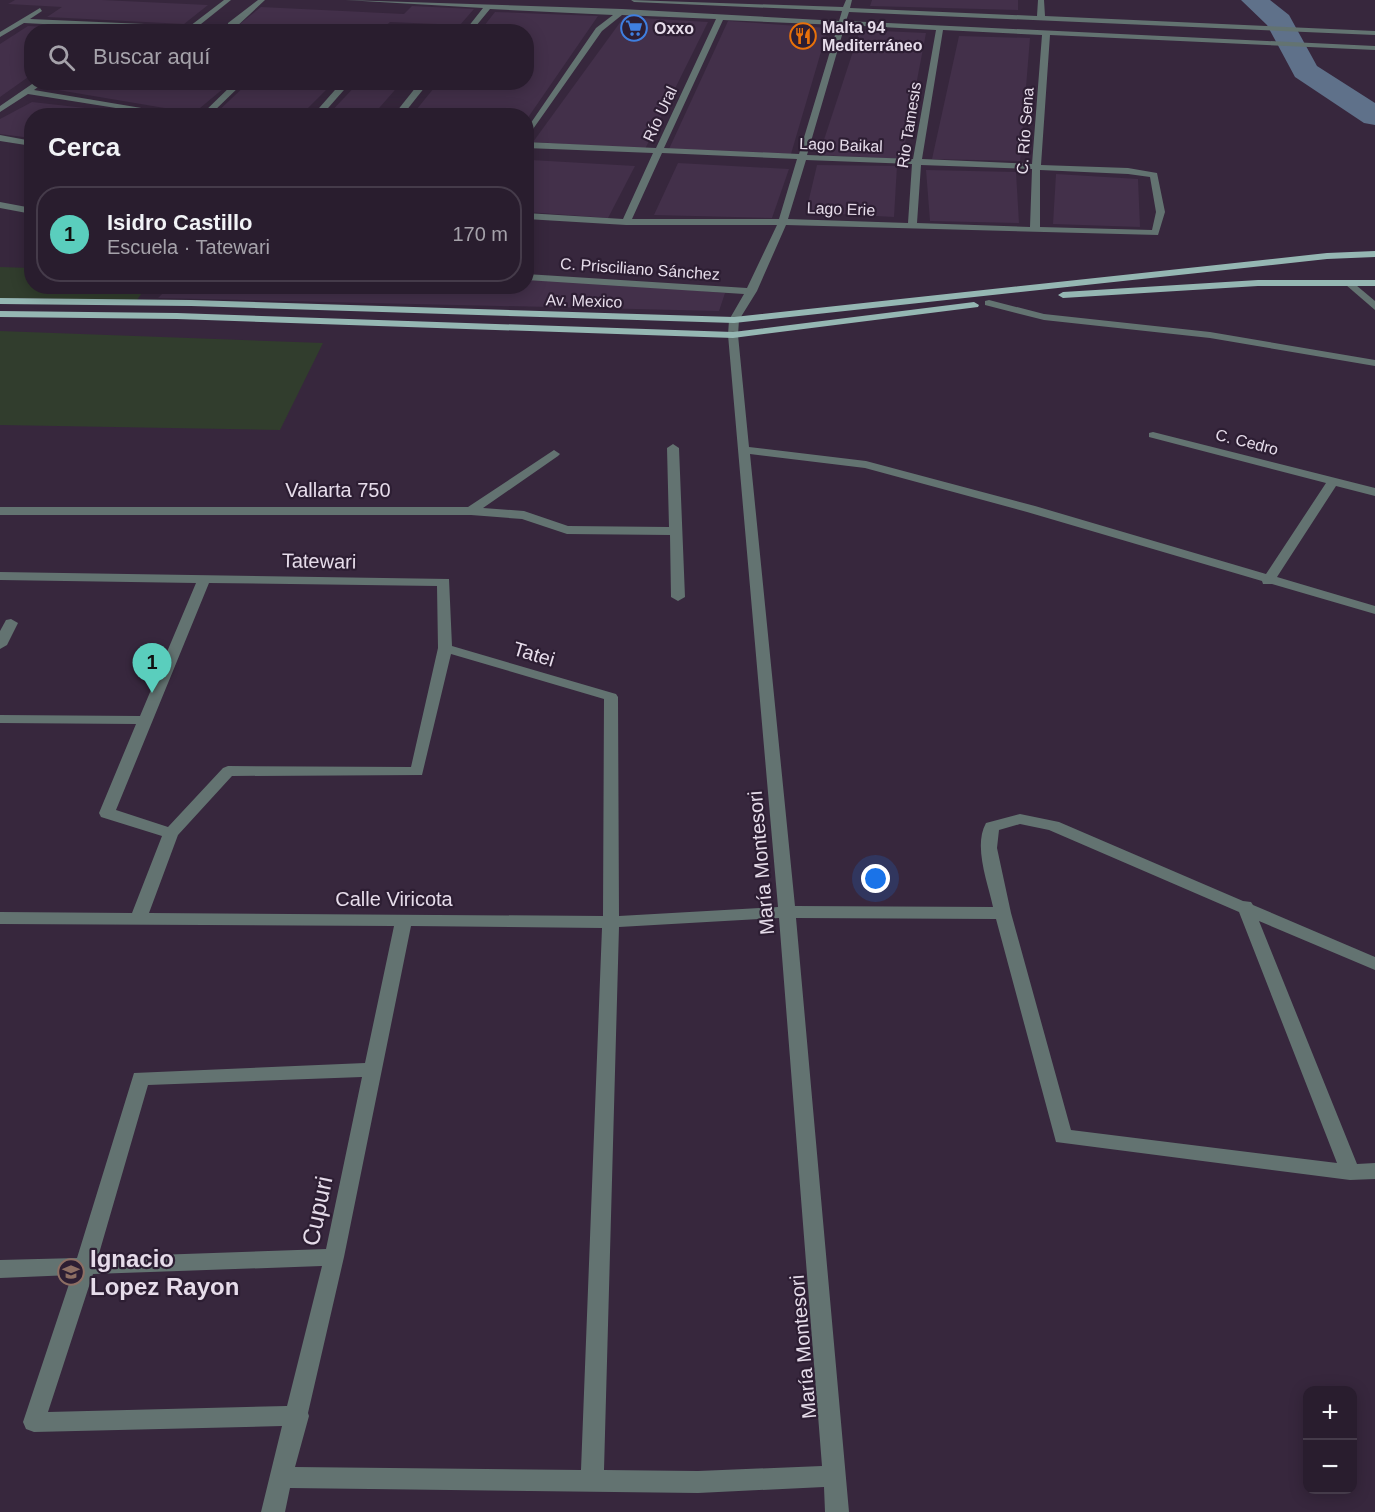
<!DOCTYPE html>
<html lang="es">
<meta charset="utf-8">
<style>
:root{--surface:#291d2e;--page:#312636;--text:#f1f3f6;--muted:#a5a2aa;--line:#453b4a;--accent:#5acebd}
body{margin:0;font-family:Helvetica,sans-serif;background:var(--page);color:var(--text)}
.controls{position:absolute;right:18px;bottom:18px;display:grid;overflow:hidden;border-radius:12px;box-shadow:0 3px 15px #0003}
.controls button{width:54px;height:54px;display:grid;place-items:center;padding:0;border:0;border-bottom:2px solid var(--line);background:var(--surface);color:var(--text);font:30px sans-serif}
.you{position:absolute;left:876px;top:879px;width:21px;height:21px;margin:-15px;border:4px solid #fff;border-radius:50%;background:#1a73e8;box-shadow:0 0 0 9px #1a73e833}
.badge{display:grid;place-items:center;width:39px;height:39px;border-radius:50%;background:var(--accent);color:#111;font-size:20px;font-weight:700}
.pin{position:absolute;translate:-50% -50px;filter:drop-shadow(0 2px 3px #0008)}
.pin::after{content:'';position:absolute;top:32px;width:21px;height:18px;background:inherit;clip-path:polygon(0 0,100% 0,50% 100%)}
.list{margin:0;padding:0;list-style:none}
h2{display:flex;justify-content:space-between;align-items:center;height:78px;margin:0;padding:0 24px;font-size:26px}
h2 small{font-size:20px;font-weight:400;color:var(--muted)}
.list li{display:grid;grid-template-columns:39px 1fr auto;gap:18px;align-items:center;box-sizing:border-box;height:96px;margin:0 12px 12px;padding:0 12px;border:2px solid var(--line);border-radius:24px}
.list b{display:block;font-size:22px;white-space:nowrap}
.list p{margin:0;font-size:20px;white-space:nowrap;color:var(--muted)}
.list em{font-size:20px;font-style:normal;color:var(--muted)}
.icon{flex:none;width:33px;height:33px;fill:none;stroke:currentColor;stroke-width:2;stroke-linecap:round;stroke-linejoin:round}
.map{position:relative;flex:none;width:1375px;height:1512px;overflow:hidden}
.search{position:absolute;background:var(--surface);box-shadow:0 3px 15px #0003;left:24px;top:24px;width:510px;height:66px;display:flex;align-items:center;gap:15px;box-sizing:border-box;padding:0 21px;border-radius:24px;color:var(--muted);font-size:22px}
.panel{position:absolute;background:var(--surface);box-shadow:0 3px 15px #0003;left:24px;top:108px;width:510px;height:186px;border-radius:24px}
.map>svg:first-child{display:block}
.built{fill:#43304a}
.green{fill:#313d2d}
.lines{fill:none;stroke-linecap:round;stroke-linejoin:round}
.river{fill:#5f718a;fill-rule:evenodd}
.minor{fill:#637371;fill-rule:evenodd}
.major{fill:#95b7b3;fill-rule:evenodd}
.labels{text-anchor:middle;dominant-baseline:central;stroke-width:4.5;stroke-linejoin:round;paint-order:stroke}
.far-poi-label{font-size:16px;font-weight:bold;fill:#e6dcea;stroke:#2d1e33;text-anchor:start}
.far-street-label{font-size:16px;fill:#e6dcea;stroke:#2d1e33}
.street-label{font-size:20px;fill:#e6dcea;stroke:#2d1e33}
.near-street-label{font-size:24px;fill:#e6dcea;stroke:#2d1e33}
.near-poi-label{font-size:24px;font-weight:bold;fill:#e6dcea;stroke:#2d1e33;text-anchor:start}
</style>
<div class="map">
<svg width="1375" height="1512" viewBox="0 0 1375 1512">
<rect width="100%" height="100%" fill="#37273d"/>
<g class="built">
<polygon points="15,0 102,0 208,5 184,24 47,17 62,7 8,4"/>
<polygon points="872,0 1018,0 1018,10 870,6"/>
<polygon points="412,6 474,9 460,25 390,22 380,31 236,27 261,7 404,14"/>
<polygon points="495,12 598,16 527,119 526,116 412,115 438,83 526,82 526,32 480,31"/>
<polygon points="624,17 708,22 645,149 533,142"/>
<polygon points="728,21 828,28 791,154 669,149"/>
<polygon points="28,26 97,30 32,32 31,75 0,97 0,44"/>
<polygon points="860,30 926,33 902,159 819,155"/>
<polygon points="959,36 1030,38 1020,161 932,159"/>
<polygon points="249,82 333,82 333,83 301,115 214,115"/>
<polygon points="359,82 401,83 373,115 328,115"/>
<polygon points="54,83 54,82 230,83 194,113 46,88"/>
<polygon points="32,102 147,115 32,116 31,138 0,134 0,119"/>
<polygon points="531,160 635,166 608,218 527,212 527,166"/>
<polygon points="678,163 789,169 772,218 654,215"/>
<polygon points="817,165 897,166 894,217 806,212"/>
<polygon points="926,170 1016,172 1019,223 930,221"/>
<polygon points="1056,174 1138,179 1140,227 1053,224"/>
<polygon points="527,276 725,293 719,311 158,298 169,287 526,286"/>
</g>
<g class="green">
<polygon points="0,267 31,268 32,286 146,287 137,300 0,298"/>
<polygon points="0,331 323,343 280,430 0,425"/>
</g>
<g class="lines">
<polygon class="river" points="1241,0 1270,0 1289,15 1317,66 1375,103 1375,125 1364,123 1295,77 1267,25"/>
<g class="minor">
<polygon points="224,0 231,0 191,32 24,23 0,37 0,32 40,8 42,11 30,19 190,26"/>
<polygon points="258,0 265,0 235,28 261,32 227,32 228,23"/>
<path d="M345,0L622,9L839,21L842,11L634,2L631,0L843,7L846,0H852L850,8L1037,16L1038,0H1044L1045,16L1375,31V35L849,12L846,21L1375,46V50L1050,35L1041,165L1128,168L1157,173L1165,212L1158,235L786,225L757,291L739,320L738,335L749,447L866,461L1035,506L1266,574L1326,483L1149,437V433L1153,432L1375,488V496L1336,486L1277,577L1375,606V614L1272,584H1263L1262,581L1027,512L865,468L750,454L795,906L993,907C988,883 973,846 986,823L1020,814L1059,822L1243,901L1251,902L1253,905L1375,957V970L1259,921L1357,1164L1375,1163V1179L1350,1180L1056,1142L996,919L796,918L849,1512H825L824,1487L698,1493L290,1488L285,1512H261L282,1426L34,1432L26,1429L23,1422L72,1275L0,1278V1260L77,1258L134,1073L365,1063L394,926L0,924V912L132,913L162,836L101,817L99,813L136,724L0,723V715L140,716L196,583L0,580V572L449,579L452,646L616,694L618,697L619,916L778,907L728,335L729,320L744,294L526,280V274L747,288L777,225H626L526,219V213L623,219L653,153L526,148V142L656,148L716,19L622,15L602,31L526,139V130L596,28L613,15L490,9L471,32H464L483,8ZM723,20L838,25L799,154L664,148ZM845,25L936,30L913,159L807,155ZM943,30L1042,35L1032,164L922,159ZM662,153L797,159L779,219H632ZM806,160L912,164L908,223L788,219ZM921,165L1032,169L1030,227L917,223ZM1040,170L1128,174L1150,177L1156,212L1152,230L1040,227ZM209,583L437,586L438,648L411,767L228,766L223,768L168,827L116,810ZM451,654L604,699L603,916L149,913L178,835L232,776L422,775ZM1020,824L1049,830L1239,912L1337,1163L1071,1130L1011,913L997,848L999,830ZM779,918L822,1466L698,1471L604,1470L619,927ZM411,926L602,928L581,1470L295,1467L309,1416L308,1413L344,1257ZM362,1077L326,1249L98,1257L148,1085ZM322,1266L287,1406L48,1412L93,1274Z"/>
<polygon points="395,27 401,27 402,29 400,32 393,32"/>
<polygon points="35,82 45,82 34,90 189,116 166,116 28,94 0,112 0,106"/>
<polygon points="235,82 244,82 209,116 200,116"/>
<polygon points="342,82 351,82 321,116 312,116"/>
<polygon points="420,82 429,82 402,116 393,116"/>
<polygon points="0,135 32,141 32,146 0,141"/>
<polygon points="0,202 32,208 32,214 0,208"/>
<polygon points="1350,280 1375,301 1375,310 1346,285 1345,283"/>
<polygon points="989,300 1044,314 1210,332 1375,360 1375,366 1210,338 1044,320 985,305 985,301"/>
<polygon points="673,444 679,448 685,597 678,601 671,597 670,535 567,534 522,519 471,515 0,515 0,507 468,507 554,450 560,454 558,456 483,508 524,511 568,526 669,527 667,448"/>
<polygon points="11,619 18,623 7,645 0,649 0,631 6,620"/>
</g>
<g class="major">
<polygon points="1375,251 1375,257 1327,259 734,323 191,306 0,304 0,298 191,300 734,317 1327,253"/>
<polygon points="1258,280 1375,280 1375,286 1258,286 1063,298 1058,295 1063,292"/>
<polygon points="974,302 979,305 978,307 733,338 177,319 0,317 0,311 177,313 733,332"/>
</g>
</g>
<defs>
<g id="supermarket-ring" transform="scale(1.35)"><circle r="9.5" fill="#2d1e33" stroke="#3f7fe0" stroke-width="1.5"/><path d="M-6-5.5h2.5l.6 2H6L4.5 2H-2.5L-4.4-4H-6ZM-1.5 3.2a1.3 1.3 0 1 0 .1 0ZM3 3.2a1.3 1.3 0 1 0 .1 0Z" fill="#3f7fe0"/></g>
<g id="restaurant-ring" transform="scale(1.35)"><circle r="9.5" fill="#2d1e33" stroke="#e8710a" stroke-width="1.5"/><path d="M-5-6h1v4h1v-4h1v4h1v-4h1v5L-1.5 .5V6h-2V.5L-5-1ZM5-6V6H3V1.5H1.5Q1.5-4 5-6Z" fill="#e8710a"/></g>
<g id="school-ring" transform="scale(1.35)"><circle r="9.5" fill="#2d1e33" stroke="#8d6e63" stroke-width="1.5"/><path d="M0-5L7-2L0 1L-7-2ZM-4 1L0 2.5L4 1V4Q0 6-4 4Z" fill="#8d6e63"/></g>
</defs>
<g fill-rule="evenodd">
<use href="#supermarket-ring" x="634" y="28"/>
<use href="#restaurant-ring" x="803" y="36"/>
<use href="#school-ring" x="71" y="1272"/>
</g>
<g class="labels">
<g class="far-poi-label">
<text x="822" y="27">Malta 94<tspan x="822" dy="18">Mediterráneo</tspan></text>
<text x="654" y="28">Oxxo</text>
</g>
<g class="far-street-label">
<text transform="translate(660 114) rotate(-65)">Río Ural</text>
<text transform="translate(909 125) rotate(-81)">Rio Tamesis</text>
<text transform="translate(1025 131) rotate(-86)">C. Río Sena</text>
<text transform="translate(841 145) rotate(2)">Lago Baikal</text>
<text transform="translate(841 209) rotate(2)">Lago Erie</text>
<text transform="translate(640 269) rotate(4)">C. Prisciliano Sánchez</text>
<text transform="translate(584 301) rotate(2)">Av. Mexico</text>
<text transform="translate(1247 442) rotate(14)">C. Cedro</text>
</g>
<g class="street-label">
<text x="338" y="490">Vallarta 750</text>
<text transform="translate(319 561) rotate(1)">Tatewari</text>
<text transform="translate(534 654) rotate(17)">Tatei</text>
<text transform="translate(761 863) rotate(-95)">María Montesori</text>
<text x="394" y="899">Calle Viricota</text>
<text transform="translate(803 1347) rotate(-95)">María Montesori</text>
</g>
<g class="near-street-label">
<text transform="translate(317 1211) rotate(-78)">Cupuri</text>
</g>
<g class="near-poi-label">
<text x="90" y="1258">Ignacio<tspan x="90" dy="28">Lopez Rayon</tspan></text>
</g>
</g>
</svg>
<div class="controls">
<button>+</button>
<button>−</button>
</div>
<div class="you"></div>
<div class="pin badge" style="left:152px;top:693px">1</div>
<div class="search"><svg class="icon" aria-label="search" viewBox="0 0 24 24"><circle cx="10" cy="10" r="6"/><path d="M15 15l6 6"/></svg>Buscar aquí</div>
<section class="panel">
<h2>Cerca<small></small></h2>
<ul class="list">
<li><span class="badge">1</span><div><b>Isidro Castillo</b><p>Escuela · Tatewari</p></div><em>170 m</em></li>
</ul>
</section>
</div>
